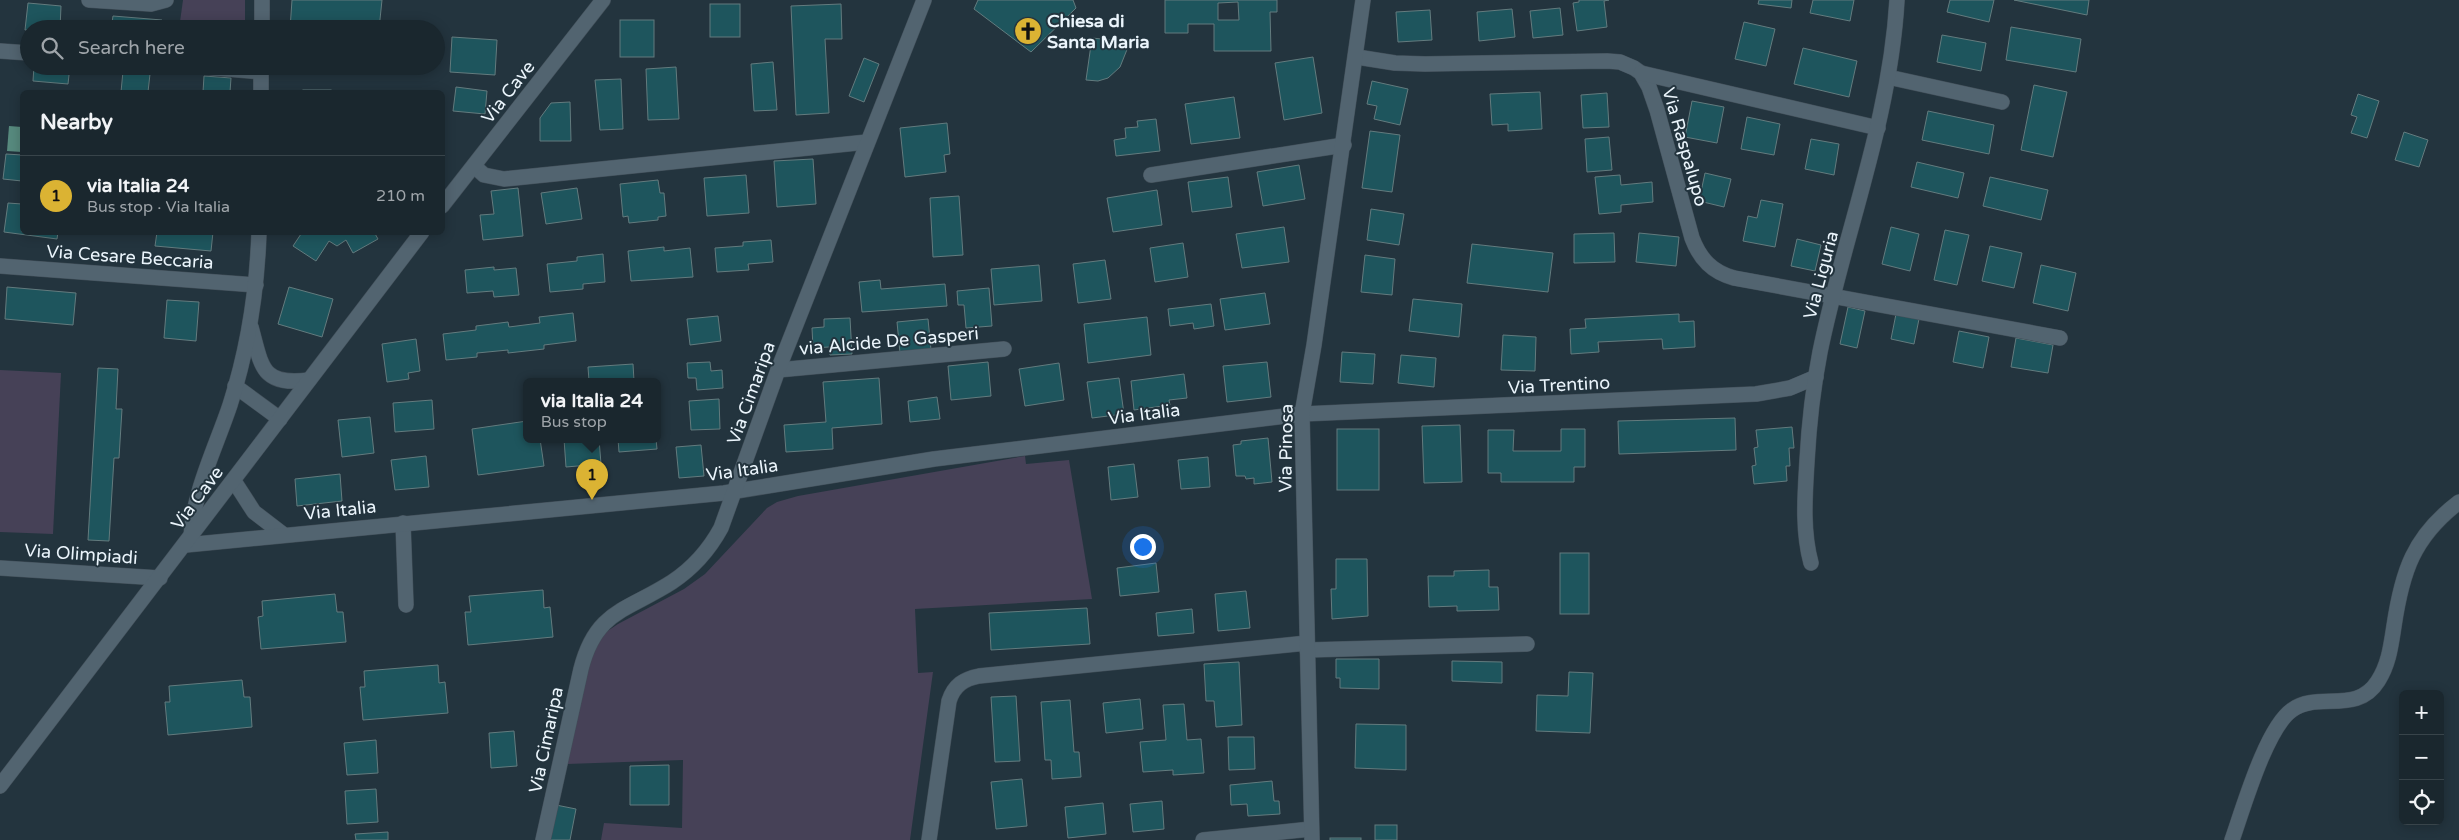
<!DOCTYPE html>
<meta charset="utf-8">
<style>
:root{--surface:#1a272e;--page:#232f36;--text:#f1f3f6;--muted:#9fa5aa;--line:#38444a;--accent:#dbb333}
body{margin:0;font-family:"Varela Round",sans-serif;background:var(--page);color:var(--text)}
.controls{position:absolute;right:15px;bottom:15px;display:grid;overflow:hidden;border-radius:8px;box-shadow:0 2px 12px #0003}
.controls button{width:45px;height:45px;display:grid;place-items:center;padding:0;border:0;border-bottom:1px solid var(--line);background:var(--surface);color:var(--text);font:25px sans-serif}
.you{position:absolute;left:1142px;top:546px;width:18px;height:18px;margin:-12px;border:4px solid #fff;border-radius:50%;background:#1a73e8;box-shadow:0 0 0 8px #1a73e833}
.badge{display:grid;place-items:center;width:32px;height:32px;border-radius:50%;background:var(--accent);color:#111;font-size:16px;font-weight:700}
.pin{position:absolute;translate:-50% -41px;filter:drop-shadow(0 1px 2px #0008)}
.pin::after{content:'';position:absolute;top:26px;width:18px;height:15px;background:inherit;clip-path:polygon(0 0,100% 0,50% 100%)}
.popup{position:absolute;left:523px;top:378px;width:138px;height:65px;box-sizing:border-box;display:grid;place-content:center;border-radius:8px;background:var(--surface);filter:drop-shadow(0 1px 4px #0005);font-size:16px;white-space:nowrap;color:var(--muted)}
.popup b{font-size:19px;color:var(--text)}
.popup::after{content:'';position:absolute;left:50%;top:100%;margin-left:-10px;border:10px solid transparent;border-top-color:var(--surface)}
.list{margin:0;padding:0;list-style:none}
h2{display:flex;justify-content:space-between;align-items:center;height:65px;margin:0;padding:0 20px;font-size:21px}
h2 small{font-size:16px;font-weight:400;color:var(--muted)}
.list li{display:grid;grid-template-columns:32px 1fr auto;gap:15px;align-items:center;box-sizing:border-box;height:80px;padding:0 20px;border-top:1px solid var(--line)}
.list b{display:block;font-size:19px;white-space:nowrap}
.list p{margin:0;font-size:16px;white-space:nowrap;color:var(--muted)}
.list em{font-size:16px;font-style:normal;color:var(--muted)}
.icon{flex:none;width:28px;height:28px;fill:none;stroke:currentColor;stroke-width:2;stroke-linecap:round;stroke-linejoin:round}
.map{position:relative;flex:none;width:2459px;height:840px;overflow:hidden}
.search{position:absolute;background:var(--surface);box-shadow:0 2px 12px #0003;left:20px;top:20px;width:425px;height:55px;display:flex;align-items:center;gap:12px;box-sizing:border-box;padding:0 18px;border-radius:28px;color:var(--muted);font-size:19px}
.panel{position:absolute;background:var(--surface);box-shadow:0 2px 12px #0003;left:20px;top:90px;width:425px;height:145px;border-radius:8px}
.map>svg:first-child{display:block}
.green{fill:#464157}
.water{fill:#578a7e}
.building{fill:#1e555d;stroke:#637b7e;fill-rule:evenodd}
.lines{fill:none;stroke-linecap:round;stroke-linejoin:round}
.minor-casing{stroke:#424f59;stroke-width:16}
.minor{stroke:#526470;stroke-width:15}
.labels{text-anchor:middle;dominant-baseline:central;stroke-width:4;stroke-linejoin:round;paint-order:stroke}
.poi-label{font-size:18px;font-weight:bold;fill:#ebf5fc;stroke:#23343e;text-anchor:start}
.street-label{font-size:18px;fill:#ebf5fc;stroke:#23343e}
</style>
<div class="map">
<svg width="2459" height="840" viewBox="0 0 2459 840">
<rect width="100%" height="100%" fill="#23343e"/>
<g class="green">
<polygon points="183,0 245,0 245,29 179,29"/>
<polygon points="0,370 61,373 53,534 0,532"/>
<polygon points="1025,456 1026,464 1069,460 1092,599 915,609 918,673 933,672 910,840 601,840 604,823 682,828 683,760 567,764 591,654 603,634 618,624 684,589 705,574 767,508 777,502 798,496"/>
</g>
<polygon class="water" points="9,126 22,127 22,152 7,151"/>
<g class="building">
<polygon points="292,0 382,0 379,29 290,29"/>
<polygon points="978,0 1073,0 1076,8 1031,52 974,9"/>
<path d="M1165,0H1277V12H1270L1271,51H1214V24H1188V33H1165ZM1238,2L1239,20H1218V3Z"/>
<polygon points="1579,0 1609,0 1604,1 1607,27 1577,31 1573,3 1579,2"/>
<polygon points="1759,0 1792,0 1791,8 1758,4"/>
<polygon points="1813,0 1854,0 1850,21 1810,13"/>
<polygon points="1950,0 1994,0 1989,22 1947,12"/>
<polygon points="2014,0 2089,0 2087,15"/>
<polygon points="28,3 61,6 60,29 25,30"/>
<rect x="710" y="4" width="30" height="33"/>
<polygon points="841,4 842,39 825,39 829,113 796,115 791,6"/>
<polygon points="1560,8 1563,35 1533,38 1530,11"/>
<polygon points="1512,9 1515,37 1479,41 1477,12"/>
<polygon points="1430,10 1432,40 1398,42 1396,12"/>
<polygon points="113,16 162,20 161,29 111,29"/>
<rect x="620" y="20" width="34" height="37"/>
<polygon points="1744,22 1775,29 1766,66 1735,59"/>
<polygon points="2011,27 2081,39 2076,72 2006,60"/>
<polygon points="1942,35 1986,43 1981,71 1937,62"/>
<polygon points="452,37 497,40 495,75 450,72"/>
<polygon points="1092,38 1130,42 1120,67 1108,78 1098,81 1086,80"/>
<polygon points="1803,48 1857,61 1849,97 1794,84"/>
<polygon points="1313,57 1322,113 1284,120 1275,63"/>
<polygon points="864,58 879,64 864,102 849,96"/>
<polygon points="773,62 777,110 754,111 751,64"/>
<polygon points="34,66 70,66 68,84 33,81"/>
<polygon points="676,67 679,119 648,120 646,69"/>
<polygon points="123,71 150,74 148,92 121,92"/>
<polygon points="204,76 231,78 230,92 203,92"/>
<polygon points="621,79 623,129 600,130 595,80"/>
<polygon points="1372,81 1408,89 1400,125 1374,119 1377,106 1367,104"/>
<polygon points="2034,85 2067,92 2053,157 2021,150"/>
<polygon points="456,87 487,91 485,114 453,111"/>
<rect x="303" y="90" width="28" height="2"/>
<polygon points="1540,92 1542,129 1508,131 1508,124 1492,125 1490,94"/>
<polygon points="1607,93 1609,127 1583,128 1581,95"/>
<polygon points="2358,94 2379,101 2367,138 2351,133 2357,117 2351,115"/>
<polygon points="1234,97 1240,138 1191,144 1185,104"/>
<polygon points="1692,101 1724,107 1717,143 1685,137"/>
<polygon points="570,102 571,141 540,141 540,118 551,103"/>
<polygon points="1928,111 1994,125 1989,154 1922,140"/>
<polygon points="1747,117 1780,124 1774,155 1741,149"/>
<polygon points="1156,119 1160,151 1116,156 1114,140 1126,138 1125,128 1138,127 1137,121"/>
<polygon points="947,123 950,154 944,155 946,172 905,177 900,128"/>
<polygon points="1370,131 1400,135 1392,192 1362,188"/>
<polygon points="2404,132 2428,140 2419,167 2395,160"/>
<polygon points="1609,137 1612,170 1587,172 1585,139"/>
<polygon points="1811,139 1839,144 1834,175 1805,169"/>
<polygon points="6,154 22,155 22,181 3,179"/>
<polygon points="813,159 816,204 777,207 774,161"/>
<polygon points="1917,162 1964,173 1958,198 1911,187"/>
<polygon points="1299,165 1305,199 1263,206 1257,172"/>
<polygon points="1705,173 1731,179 1724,207 1699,201"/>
<polygon points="746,175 749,213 707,216 704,178"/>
<polygon points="1620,175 1621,185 1652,182 1653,202 1621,205 1621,212 1599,214 1595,177"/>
<polygon points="1228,177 1232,207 1192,212 1188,182"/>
<polygon points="1990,177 2048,190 2041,220 1983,206"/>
<polygon points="658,180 660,193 664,193 666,216 658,217 658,220 629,223 628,216 623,217 620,184"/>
<polygon points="518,188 523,236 483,240 480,215 494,214 491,191"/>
<polygon points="577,188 582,219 546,224 541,193"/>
<polygon points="1157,190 1162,225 1113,232 1107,198"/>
<polygon points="959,196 963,255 933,257 930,198"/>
<polygon points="1761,200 1783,204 1775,247 1743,241 1748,216 1757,218"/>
<polygon points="8,203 22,204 22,232 58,232 57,239 4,232"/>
<polygon points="1371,209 1404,214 1399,245 1367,240"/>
<polygon points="1284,227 1289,262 1242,268 1236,234"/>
<polygon points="1891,227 1919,234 1910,271 1882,264"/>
<polygon points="1945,230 1969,235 1957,285 1934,280"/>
<polygon points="157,232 213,232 211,251 155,246"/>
<polygon points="299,232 374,232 378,239 353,253 346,240 337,246 329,241 316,261 293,246 301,234"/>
<polygon points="1614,233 1615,262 1574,263 1574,234"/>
<polygon points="1639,233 1679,237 1676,266 1636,262"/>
<polygon points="1797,239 1821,245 1815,271 1791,266"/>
<polygon points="771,240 773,262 748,264 749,270 717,272 715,248 743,246 743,242"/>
<polygon points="1183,243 1188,277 1155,282 1150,248"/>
<polygon points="1472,244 1553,253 1548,292 1467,283"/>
<polygon points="1990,246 2022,253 2014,288 1982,281"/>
<polygon points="664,247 664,251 690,248 693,277 631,281 628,251"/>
<polygon points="603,254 605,282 583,284 583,289 550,292 547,264 577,261 577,257"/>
<polygon points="1365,255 1395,259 1392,295 1361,292"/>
<polygon points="1105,260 1111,299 1078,303 1073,264"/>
<polygon points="1039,265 1042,301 994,305 991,269"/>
<polygon points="2041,265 2076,273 2068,311 2033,303"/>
<polygon points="494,267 494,270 516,268 519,295 494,297 493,291 467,293 465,270"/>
<polygon points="880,280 881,289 945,284 947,306 862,312 859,282"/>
<polygon points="7,287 76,293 73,325 5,319"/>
<polygon points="289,287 333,299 322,337 278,324"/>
<polygon points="989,288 992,326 966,328 964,305 958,305 957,291"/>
<polygon points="1265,293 1270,324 1225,330 1220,299"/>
<polygon points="1413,299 1462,304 1459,337 1409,331"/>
<polygon points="167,300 199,302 196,341 164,338"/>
<polygon points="1211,304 1214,326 1194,329 1193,323 1170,326 1168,309"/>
<polygon points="1848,307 1865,311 1857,348 1840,344"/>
<polygon points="573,313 576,341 544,345 544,349 508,353 508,350 477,353 477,357 446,360 443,334 476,330 476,326 508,322 509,327 540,323 539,317"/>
<polygon points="1679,314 1679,322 1694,321 1695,347 1663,349 1662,339 1598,342 1599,352 1571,354 1570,329 1586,328 1585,319"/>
<polygon points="1896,314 1919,319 1914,344 1891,339"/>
<polygon points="718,316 721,341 690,345 687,319"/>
<polygon points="1147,317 1151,355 1088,363 1084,324"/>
<polygon points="850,318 852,354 830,355 829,347 813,348 812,328 824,327 824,319"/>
<polygon points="928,319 931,350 900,353 897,322"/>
<polygon points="1959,331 1989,337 1983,368 1953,362"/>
<polygon points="1503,335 1536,337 1535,371 1501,370"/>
<polygon points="2016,338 2053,345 2048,373 2011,367"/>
<polygon points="416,339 420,371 408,373 409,379 387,382 382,344"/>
<polygon points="1342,352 1375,354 1373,384 1340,382"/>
<polygon points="1401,355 1436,358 1434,387 1398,383"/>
<polygon points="710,362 711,371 722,370 723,388 697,390 696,378 688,378 687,363"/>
<polygon points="988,362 991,396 951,400 948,366"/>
<polygon points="1267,362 1271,397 1227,402 1223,366"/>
<polygon points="1059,363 1064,400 1025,406 1019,369"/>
<polygon points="633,364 634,381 589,381 588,367"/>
<polygon points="98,368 118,369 116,409 122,409 119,458 114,458 109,541 88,540"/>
<polygon points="1184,374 1187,398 1169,400 1170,405 1134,410 1131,381"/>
<polygon points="879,378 882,424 832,428 833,449 786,452 784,425 826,422 823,382"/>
<polygon points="1119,378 1124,414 1092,418 1087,382"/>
<polygon points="937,397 940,419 910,422 908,401"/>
<polygon points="719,399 720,429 691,430 689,401"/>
<polygon points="432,400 434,429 395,432 393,403"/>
<polygon points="370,417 374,453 342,457 338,420"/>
<polygon points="1735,418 1736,450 1619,454 1618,421"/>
<polygon points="527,421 527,439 540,439 544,466 478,475 472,429"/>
<polygon points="1460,425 1462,482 1424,483 1422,426"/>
<polygon points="1792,427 1794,448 1789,448 1790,466 1786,466 1787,481 1754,484 1752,466 1756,465 1754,448 1758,447 1756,430"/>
<rect x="1337" y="429" width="42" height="61"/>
<polygon points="1561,429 1585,429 1585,467 1574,467 1574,482 1501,482 1501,473 1488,473 1488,430 1514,430 1513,451 1561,451"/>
<polygon points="1268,438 1272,482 1254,484 1254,478 1246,479 1245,476 1236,476 1233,445 1241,444 1241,441"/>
<polygon points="564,439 599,439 601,464 566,467"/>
<polygon points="618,439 656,439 657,449 619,452"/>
<polygon points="701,445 704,476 679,478 676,447"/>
<polygon points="426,456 429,487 395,490 391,460"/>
<polygon points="1208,457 1210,487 1181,489 1178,460"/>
<polygon points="1134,464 1138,497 1111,500 1108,467"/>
<polygon points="340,474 342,501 297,506 295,479"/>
<rect x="1560" y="553" width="29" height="61"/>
<polygon points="1336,559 1367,559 1368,616 1332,619 1331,589 1336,589"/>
<polygon points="1156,563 1159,592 1120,596 1117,568"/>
<polygon points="1489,570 1489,587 1498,587 1499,610 1457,611 1457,606 1429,607 1428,576 1454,576 1454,571"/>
<polygon points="543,590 544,608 550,607 553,637 468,645 465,612 471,612 469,596"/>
<polygon points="1246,591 1250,628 1218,631 1215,594"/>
<polygon points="335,594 337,612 343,612 346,642 261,649 258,617 263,616 262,601"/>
<polygon points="1087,608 1090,644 991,650 989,613"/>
<polygon points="1192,609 1194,633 1158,636 1156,613"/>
<polygon points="1336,659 1379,659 1379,689 1340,688 1340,678 1336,678"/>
<polygon points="1452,661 1502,662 1502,683 1452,681"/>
<polygon points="1239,662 1242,725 1216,727 1214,701 1206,701 1204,664"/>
<polygon points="438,665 439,683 445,682 448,713 363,720 360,687 365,687 364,671"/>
<polygon points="1569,672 1593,673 1590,733 1536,731 1537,695 1568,696"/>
<polygon points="242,680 244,697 250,697 252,727 168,735 165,702 170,702 169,686"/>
<polygon points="1016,696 1020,761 995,762 991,697"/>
<polygon points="1140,699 1143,729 1106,733 1103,703"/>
<polygon points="1070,700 1074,752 1079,752 1081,777 1052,779 1051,760 1045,760 1041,702"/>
<polygon points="1184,704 1187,740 1201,739 1204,773 1173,775 1173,770 1143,772 1140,742 1166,740 1163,705"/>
<polygon points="1356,724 1406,725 1406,770 1355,768"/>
<polygon points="514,731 517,766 491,768 489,733"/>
<polygon points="1228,737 1254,737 1255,769 1229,770"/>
<polygon points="376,740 378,773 347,775 344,743"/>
<polygon points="669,765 669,805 630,805 630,766"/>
<polygon points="1022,779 1027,826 996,829 991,782"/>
<polygon points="1272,781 1274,801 1279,801 1280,814 1248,816 1247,804 1231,805 1230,785"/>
<polygon points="376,789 378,822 347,824 345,791"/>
<polygon points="1162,801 1164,829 1133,832 1130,804"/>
<polygon points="1103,803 1106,834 1068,838 1065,807"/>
<polygon points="556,805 576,809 570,840 549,840"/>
<rect x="1375" y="825" width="22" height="15"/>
<polygon points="388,832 388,840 356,840 355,834"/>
<rect x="1330" y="838" width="31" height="2"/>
</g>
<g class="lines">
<g class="minor-casing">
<g id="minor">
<polyline points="89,0 151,4 166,0"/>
<polyline points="262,29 262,0"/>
<polyline points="0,51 29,53"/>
<path d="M1357,57L1395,63L1425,64L1607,61L1620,62L1634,68L1641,73L1649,87L1657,110L1692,238C1700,259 1712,272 1734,278L2060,338"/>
<polyline points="191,66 261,72"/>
<polyline points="1641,73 1878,128"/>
<polyline points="1888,77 2002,102"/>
<polyline points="261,92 261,66"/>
<polyline points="474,166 484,175 504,179 867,142"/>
<polyline points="1151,175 1344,145"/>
<polyline points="442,206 603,0"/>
<polyline points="0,266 256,285"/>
<path d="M251,327C262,367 261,386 309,380"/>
<polyline points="778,370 1004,349"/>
<polyline points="235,386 280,419"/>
<polyline points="234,481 254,512 284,535"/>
<polyline points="403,523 406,605"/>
<path d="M191,537C193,492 216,447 230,405C248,349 257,292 259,232"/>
<polyline points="186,545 724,493 934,459 1302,414 1756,394 1790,388 1816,377"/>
<path d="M1811,563C1802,530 1805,495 1807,461C1809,424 1813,388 1820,352C1844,234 1890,122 1897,0"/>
<polyline points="0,568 160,578"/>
<polyline points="1307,650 1527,644"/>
<polyline points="0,786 422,232"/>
<path d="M543,840L581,669C596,610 627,611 672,582C693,568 709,550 721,528L778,370L924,0"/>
<path d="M929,840L949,701C954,685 964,679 979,676L1307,643"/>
<polyline points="1203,840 1311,829"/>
<polyline points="1312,840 1302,414 1314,345 1363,0"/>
<path d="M2232,840C2243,809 2266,728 2292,710C2318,691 2357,715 2378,681C2389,664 2391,645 2394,626C2402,572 2413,537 2459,502"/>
</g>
</g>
<use href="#minor" class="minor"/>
</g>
<defs>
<g id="church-disc" transform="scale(1.4375)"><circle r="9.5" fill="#dbb333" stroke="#23343e"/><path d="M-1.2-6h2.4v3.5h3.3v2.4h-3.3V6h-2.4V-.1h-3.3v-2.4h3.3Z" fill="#111"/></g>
</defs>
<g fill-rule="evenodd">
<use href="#church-disc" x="1028" y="31"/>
</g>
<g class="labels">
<g class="poi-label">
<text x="1047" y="21">Chiesa di<tspan x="1047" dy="21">Santa Maria</tspan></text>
</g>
<g class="street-label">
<text transform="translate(508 92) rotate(-52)">Via Cave</text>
<text transform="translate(1685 147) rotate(74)">Via Raspalupo</text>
<text transform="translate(130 257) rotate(4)">Via Cesare Beccaria</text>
<text transform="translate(1821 275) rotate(-75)">Via Liguria</text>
<text transform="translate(889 341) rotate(-5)">via Alcide De Gasperi</text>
<text transform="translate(1559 385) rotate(-3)">Via Trentino</text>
<text transform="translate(751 393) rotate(-70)">Via Cimaripa</text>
<text transform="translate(1144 414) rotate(-7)">Via Italia</text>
<text transform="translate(1286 448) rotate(-89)">Via Pinosa</text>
<text transform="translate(742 470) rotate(-8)">Via Italia</text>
<text transform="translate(197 498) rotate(-53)">Via Cave</text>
<text transform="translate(340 510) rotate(-6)">Via Italia</text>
<text transform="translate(81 554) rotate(4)">Via Olimpiadi</text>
<text transform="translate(546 740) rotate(-78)">Via Cimaripa</text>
</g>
</g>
</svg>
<div class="controls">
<button>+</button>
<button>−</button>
<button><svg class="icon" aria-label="locate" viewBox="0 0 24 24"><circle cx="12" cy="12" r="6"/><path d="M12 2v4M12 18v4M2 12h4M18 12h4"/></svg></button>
</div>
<div class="you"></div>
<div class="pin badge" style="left:592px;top:500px">1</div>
<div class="popup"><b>via Italia 24</b>Bus stop</div>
<div class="search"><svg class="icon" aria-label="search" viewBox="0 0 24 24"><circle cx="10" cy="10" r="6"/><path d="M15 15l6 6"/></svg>Search here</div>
<section class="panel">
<h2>Nearby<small></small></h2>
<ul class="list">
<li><span class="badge">1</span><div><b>via Italia 24</b><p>Bus stop · Via Italia</p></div><em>210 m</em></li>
</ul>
</section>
</div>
